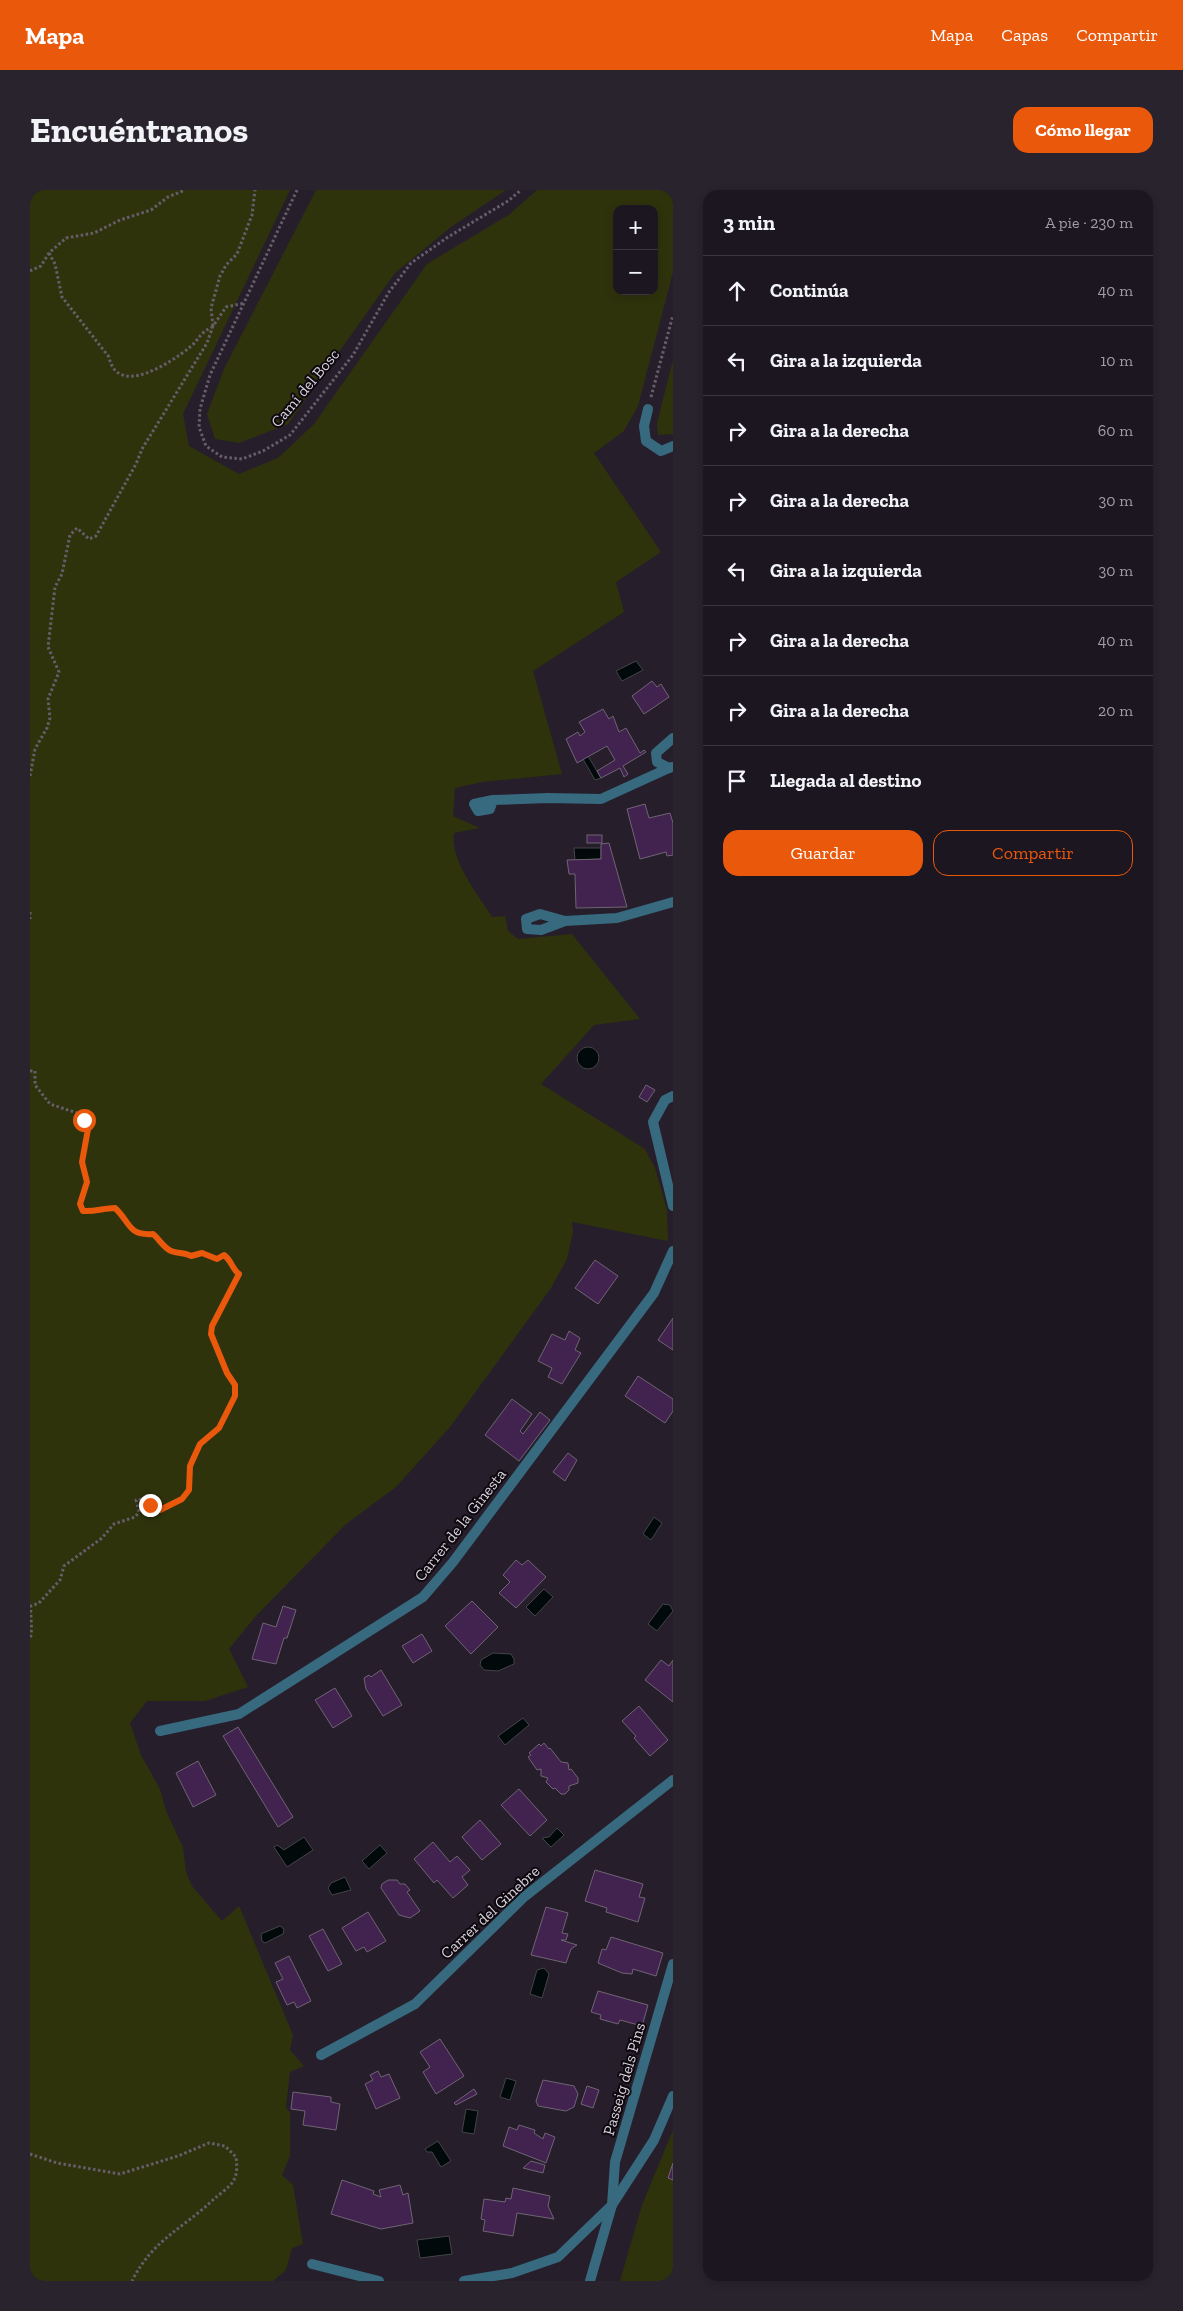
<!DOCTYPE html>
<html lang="es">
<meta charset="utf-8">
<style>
:root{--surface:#1c1620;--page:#29232d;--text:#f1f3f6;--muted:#a09fa5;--line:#3a353e;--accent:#ea580c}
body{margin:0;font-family:"Zilla Slab",serif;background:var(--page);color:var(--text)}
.controls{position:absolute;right:15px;top:15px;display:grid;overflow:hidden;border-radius:10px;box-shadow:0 2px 8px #0003}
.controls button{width:45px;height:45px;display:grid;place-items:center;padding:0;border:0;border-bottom:1px solid var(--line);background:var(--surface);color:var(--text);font:25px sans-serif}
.stop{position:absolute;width:15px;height:15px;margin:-11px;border:4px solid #ea580c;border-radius:50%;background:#fff}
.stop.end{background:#ea580c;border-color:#fff;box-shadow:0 1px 5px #0008}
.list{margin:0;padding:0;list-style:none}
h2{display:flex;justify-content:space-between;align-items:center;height:65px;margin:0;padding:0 20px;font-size:21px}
h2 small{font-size:16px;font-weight:400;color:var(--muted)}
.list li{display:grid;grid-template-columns:32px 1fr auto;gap:15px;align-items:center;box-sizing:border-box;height:70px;padding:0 20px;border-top:1px solid var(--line)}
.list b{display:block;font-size:19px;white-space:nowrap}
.list em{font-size:16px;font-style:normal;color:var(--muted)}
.actions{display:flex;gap:10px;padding:15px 20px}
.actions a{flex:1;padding:11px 0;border:1px solid var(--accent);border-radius:15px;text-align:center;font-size:18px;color:var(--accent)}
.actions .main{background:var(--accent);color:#fff}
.icon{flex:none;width:28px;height:28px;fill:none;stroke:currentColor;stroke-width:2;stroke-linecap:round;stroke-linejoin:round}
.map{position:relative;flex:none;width:643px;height:2091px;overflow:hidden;border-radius:15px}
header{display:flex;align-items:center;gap:30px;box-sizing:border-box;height:70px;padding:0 25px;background:var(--accent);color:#fff}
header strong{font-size:24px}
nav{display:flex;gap:28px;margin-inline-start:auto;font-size:18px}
.intro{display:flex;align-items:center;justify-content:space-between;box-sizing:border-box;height:120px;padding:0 30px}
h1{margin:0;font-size:35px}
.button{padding:12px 22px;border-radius:15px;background:var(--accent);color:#fff;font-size:18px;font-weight:700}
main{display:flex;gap:30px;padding:0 30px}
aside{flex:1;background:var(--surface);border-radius:15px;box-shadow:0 2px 8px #0003}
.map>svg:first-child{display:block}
.green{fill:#2f330c;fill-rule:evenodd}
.water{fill:#02090a;stroke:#424549}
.building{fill:#422350;stroke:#6f6474}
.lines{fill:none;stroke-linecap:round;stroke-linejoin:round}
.path{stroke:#665e6a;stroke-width:3;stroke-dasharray:2.5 2.5;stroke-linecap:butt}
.street{stroke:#37697f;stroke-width:10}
.route{stroke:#ea580c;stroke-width:6}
.labels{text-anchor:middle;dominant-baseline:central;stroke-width:4;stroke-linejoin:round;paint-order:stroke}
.street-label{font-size:16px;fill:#d8d2dc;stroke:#0d090f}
</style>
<header>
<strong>Mapa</strong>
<nav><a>Mapa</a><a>Capas</a><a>Compartir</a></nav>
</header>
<div class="intro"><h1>Encuéntranos</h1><a class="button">Cómo llegar</a></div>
<main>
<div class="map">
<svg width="643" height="2091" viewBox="0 0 643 2091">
<rect width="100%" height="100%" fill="#261e2b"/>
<g class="green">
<path d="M0,0H260L153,224L159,256L209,284L248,268L284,234L397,74L480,24L507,0H643V82L608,216L594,241L564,263L631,362L586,392L594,422L503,481L532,584L452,592L425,598L423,626L450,638L424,643C419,669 449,706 462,727L475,726L478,741L488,749L542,744L610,829L564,835L511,894L615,959L625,978L637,1020L638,1051L542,1032L543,1042L537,1069L521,1098L420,1237L366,1297L316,1334L225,1427L199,1459L218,1497L175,1511H117L100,1533L111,1565L130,1599L136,1621L153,1657L156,1682L162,1696L192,1731L209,1716L263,1845L260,1860L274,1876L260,1882L256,1917L260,1923V1966L252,1985L263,1995L273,2054L262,2058L256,2080L243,2091H0ZM587,19H624V101H587Z"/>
<polygon points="286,0 476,0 421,37 365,83 258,234 209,253 185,249 177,224 194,179"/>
<polygon points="643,170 643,244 628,245 627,233"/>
<polygon points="643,1940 643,2091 590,2091 612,2015"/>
</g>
<g class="water">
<polygon points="606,471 613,480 592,491 586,481"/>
<polygon points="558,566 571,588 565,590 553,569"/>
<polygon points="544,658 571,658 571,669 545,670"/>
<circle cx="558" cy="868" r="11"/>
<polygon points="624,1327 632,1333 621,1350 613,1344"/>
<polygon points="514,1399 523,1407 505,1426 496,1417"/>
<polygon points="633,1414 640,1415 643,1421 627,1441 618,1434"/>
<polygon points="463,1463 481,1464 484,1469 484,1474 468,1481 454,1480 450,1475 451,1470"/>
<polygon points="493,1528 499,1535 475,1555 468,1546"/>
<polygon points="527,1638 534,1645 521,1657 512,1648 519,1647"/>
<polygon points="274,1647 283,1660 257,1677 244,1657 247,1655 254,1660"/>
<polygon points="350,1655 357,1663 339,1679 332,1671"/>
<polygon points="315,1687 321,1700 302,1705 298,1698 301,1693"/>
<polygon points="250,1736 254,1739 253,1744 235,1753 232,1751 231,1744"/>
<polygon points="514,1778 519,1784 512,1808 500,1804 507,1780"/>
<polygon points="476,1888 486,1891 480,1910 470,1907"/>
<polygon points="436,1919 448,1921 444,1944 432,1942"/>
<polygon points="408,1951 421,1971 411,1977 402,1962 397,1962 395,1959"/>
<polygon points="419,2046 422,2064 390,2068 387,2050"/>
</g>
<g class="building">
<polygon points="622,491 627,497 631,494 639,507 614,524 602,506"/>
<polygon points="573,519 579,529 583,526 589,542 596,538 610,563 614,560 616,562 593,576 598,584 594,587 590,578 571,588 567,581 585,570 577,556 547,573 536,549 548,542 550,546 555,542 549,532"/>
<polygon points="615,614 619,628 640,623 643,633 643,665 637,666 636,662 610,669 597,619"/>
<rect x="557" y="645" width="15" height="8"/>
<polygon points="579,653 597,717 546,718 545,684 539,684 537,670 571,669 571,654"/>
<polygon points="616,895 625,900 617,912 609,907"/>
<polygon points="565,1070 588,1086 568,1114 545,1098"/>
<polygon points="643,1128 643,1160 628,1150"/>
<polygon points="539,1141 550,1148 545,1160 551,1163 532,1194 518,1187 522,1178 508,1171 522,1144 535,1150"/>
<polygon points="608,1186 643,1209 643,1221 635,1233 595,1206"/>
<polygon points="482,1209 502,1224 490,1241 493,1244 510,1222 520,1230 489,1271 455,1245"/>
<polygon points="538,1263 547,1270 535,1291 523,1282"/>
<polygon points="486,1370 492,1375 498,1370 516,1387 486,1418 469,1403 480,1392 473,1385"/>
<polygon points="442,1411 468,1437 441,1464 415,1436"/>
<polygon points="253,1416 266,1420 257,1448 254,1448 246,1474 222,1469 233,1433 246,1437"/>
<polygon points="392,1444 402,1461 383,1473 372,1456"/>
<polygon points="631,1470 639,1476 643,1470 643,1512 615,1490"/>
<polygon points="351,1480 372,1515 353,1526 336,1499 334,1488 339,1485 341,1487"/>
<polygon points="305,1498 322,1526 303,1538 285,1510"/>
<polygon points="609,1516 638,1550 620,1566 604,1548 606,1546 592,1531"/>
<polygon points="208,1537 263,1627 248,1637 193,1546"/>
<polygon points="514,1553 519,1559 520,1558 531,1572 538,1573 539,1580 541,1579 548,1588 548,1593 539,1596 539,1600 535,1604 531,1604 525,1598 523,1599 516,1592 518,1588 511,1586 511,1579 507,1580 498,1567 501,1565 499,1563 509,1554 511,1556"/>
<polygon points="168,1571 186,1605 163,1617 146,1583"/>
<polygon points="489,1599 517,1630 500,1646 471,1615"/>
<polygon points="450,1630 471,1654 452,1670 432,1647"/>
<polygon points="403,1652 420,1672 427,1666 440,1680 432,1687 438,1695 423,1708 407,1690 404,1693 384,1669"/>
<polygon points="565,1680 613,1694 609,1707 615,1708 608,1732 576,1722 577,1718 555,1711"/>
<polygon points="358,1690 367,1690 370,1694 375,1694 380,1700 377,1702 390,1721 380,1728 369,1725 351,1698 352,1694"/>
<polygon points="516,1717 538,1723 532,1743 538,1744 536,1750 531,1750 547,1755 541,1759 536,1773 501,1765"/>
<polygon points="338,1722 356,1751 337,1762 334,1757 326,1761 312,1738"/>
<polygon points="293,1739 312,1774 298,1781 279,1746"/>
<polygon points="581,1747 633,1763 626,1786 603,1779 602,1784 592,1783 568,1773 572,1759 576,1760"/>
<polygon points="259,1766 281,1811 267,1818 264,1812 257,1815 246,1792 253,1789 245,1773"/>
<polygon points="568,1801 618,1815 612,1836 590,1830 588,1834 570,1829 571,1825 561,1822"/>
<polygon points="410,1849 434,1886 406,1904 393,1882 400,1877 390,1862"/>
<polygon points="348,1881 351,1887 359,1884 370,1908 346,1919 335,1894 343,1890 340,1885"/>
<polygon points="513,1890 544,1896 548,1904 544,1917 536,1921 508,1916 506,1911"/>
<polygon points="557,1896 569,1900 563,1918 551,1914"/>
<polygon points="444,1899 447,1904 426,1915 424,1913"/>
<polygon points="263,1902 301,1907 301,1912 310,1914 306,1940 273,1935 275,1921 261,1919"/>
<polygon points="489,1935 505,1940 504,1943 513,1949 515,1943 525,1947 516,1973 473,1956 479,1937 487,1940"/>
<polygon points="501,1971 515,1975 513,1983 493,1978"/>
<polygon points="643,1973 643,1990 638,1988"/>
<polygon points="312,1990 344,2001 343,2004 351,2007 349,2000 370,1995 373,2005 378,2003 383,2033 351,2039 301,2024"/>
<polygon points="483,1998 520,2006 518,2016 524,2029 487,2023 483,2046 453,2041 455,2030 451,2029 454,2009 475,2012 476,2008 481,2009"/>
</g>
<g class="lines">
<g class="path">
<polyline points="267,0 180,185 170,219 169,237 176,256 192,267 212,269 233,261 260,245 323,165 359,102 381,73 418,47 478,11 491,0"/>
<path d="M19,63L25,74L32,107L79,167C87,208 141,173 160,157C170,149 168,144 182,137"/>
<polyline points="0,81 11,76 19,63 36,48 64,43 90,30 121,20 138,7 155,0"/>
<polyline points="183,136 181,118 190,86 196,75 207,64 222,25 225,0"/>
<polyline points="621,207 643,125"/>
<polyline points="0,586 5,559 17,538 20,528 18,509 29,482 18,457 25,397 32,384 40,345 47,338 59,349 66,346 106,274 112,259 177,153 183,136 196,117 215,113"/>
<polyline points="0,722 0,729"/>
<path d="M0,881H5V895L20,914L47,923L54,930L59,939L52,972L57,992L50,1014L53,1021C65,1022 74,1018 85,1018C101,1033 98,1046 123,1044C129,1049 134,1058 141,1061C148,1064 154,1062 161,1066L172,1063L187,1069L194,1065C202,1071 202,1078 209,1085L182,1136L181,1144L197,1183L205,1195V1206L189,1238L170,1254L160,1276L159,1300L152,1309L130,1320L114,1309L106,1310L109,1322L105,1327L84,1334L72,1348L34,1376L30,1390L9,1413L1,1416C0,1428 3,1438 0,1450"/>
<path d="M0,1964L27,1973L90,1984L148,1966L179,1953L195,1956L206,1967C207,1976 208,1985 202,1993C198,1998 190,2004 185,2008C153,2039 123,2049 102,2091"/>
</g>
<g class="street">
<polyline points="618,219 614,236 616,251 631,261 643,256"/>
<polyline points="642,577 639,578 627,572 626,563 643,548"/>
<polyline points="463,610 460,619 448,621 444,614 463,610 518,608 571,609 639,578"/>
<polyline points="535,731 511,740 497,739 496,729 510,724 535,731 587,728 643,712"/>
<polyline points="643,906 635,910 623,932 643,1016"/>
<polyline points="130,1541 209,1524 393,1407 423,1372 624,1103 643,1061"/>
<polyline points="291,1865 385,1814 494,1707 643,1590"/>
<polyline points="582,2015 585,1972 643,1774"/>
<polyline points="282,2074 349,2091"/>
<polyline points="434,2091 482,2083 528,2067 582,2015"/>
<polyline points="560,2091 582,2015 624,1950 643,1906"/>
</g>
</g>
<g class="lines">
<path class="route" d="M54,930L58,939L52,972L57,992L50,1014L53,1021C65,1022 74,1018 85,1018C101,1033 98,1046 123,1044C129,1049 134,1058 141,1061C148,1064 154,1062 161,1066L172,1063L187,1069L194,1065C202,1071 202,1079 209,1084L182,1136L181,1144L197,1183L205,1195V1206L189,1238L170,1254L160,1276L159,1300L152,1309L130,1320L120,1315"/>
</g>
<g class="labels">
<g class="street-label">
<text transform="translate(275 198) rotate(-50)">Camí del Bosc</text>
<text transform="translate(430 1335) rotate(-52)">Carrer de la Ginesta</text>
<text transform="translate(460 1722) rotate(-43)">Carrer del Ginebre</text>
<text transform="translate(594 1889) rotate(-74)">Passeig dels Pins</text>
</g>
</g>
</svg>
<div class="controls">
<button>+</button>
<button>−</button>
</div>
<div class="stop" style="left:54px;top:930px"></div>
<div class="stop end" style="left:120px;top:1315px"></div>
</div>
<aside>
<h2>3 min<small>A pie · 230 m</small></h2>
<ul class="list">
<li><svg class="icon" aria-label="ahead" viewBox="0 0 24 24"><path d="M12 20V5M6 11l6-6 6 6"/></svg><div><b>Continúa</b></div><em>40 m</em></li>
<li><svg class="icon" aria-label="left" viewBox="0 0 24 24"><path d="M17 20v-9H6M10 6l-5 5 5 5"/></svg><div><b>Gira a la izquierda</b></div><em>10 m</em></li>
<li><svg class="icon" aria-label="right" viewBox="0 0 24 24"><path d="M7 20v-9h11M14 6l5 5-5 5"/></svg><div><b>Gira a la derecha</b></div><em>60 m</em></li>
<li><svg class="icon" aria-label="right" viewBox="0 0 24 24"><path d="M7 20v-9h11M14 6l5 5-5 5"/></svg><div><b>Gira a la derecha</b></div><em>30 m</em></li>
<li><svg class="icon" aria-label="left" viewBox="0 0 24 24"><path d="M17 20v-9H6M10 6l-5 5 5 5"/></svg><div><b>Gira a la izquierda</b></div><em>30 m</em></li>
<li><svg class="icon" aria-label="right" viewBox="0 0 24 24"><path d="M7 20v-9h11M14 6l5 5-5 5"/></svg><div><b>Gira a la derecha</b></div><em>40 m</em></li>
<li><svg class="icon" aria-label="right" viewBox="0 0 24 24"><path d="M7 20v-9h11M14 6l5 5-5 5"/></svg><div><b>Gira a la derecha</b></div><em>20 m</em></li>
<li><svg class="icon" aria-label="arrive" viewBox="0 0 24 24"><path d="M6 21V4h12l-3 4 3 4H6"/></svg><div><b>Llegada al destino</b></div></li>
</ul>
<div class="actions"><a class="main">Guardar</a><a>Compartir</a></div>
</aside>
</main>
